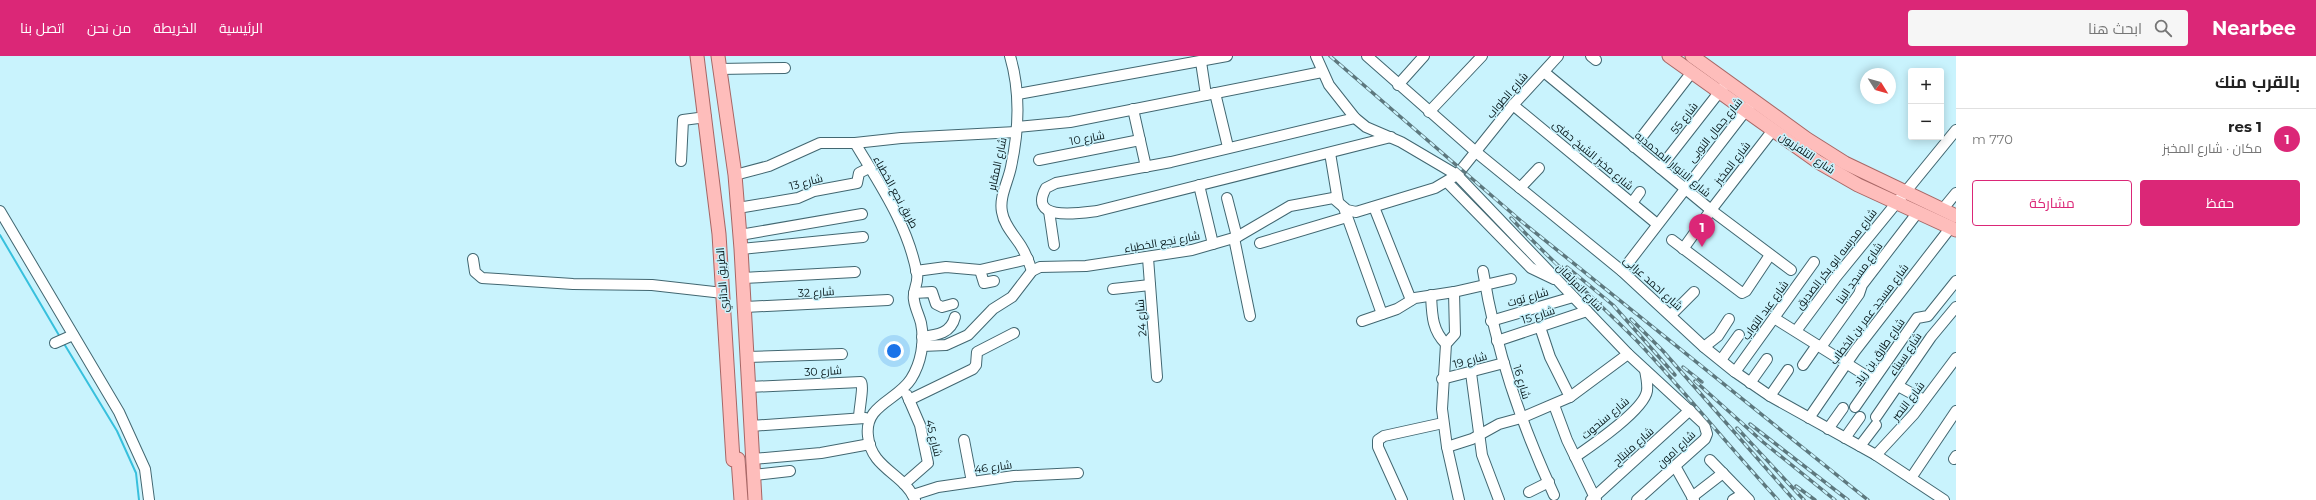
<!DOCTYPE html>
<html lang="ar">
<meta charset="utf-8">
<style>
:root{--surface:#fff;--page:#f6f6f6;--text:#222;--muted:#767676;--line:#e0e0e0;--accent:#db2777}
body{margin:0;font-family:Montserrat,Cairo,sans-serif;background:var(--page);color:var(--text);direction:rtl}
.controls{position:absolute;right:12px;top:12px;display:grid;overflow:hidden;border-radius:4px;box-shadow:0 2px 10px #0003}
.controls button{width:36px;height:36px;display:grid;place-items:center;padding:0;border:0;border-bottom:1px solid var(--line);background:var(--surface);color:var(--text);font:20px sans-serif}
.compass{position:absolute;left:1860px;top:12px;width:36px;height:36px;border-radius:50%;background:var(--surface);box-shadow:0 2px 10px #0003;rotate:127deg}
.you{position:absolute;left:894px;top:295px;width:14px;height:14px;margin:-10px;border:3px solid #fff;border-radius:50%;background:#1a73e8;box-shadow:0 0 0 6px #1a73e833}
.badge{display:grid;place-items:center;width:26px;height:26px;border-radius:50%;background:var(--accent);color:#fff;font-size:13px;font-weight:700}
.pin{position:absolute;translate:-50% -33px;filter:drop-shadow(0 1px 2px #0008)}
.pin::after{content:'';position:absolute;top:21px;width:14px;height:12px;background:inherit;clip-path:polygon(0 0,100% 0,50% 100%)}
.list{margin:0;padding:0;list-style:none}
h2{display:flex;justify-content:space-between;align-items:center;height:52px;margin:0;padding:0 16px;font-size:17px}
h2 small{font-size:13px;font-weight:400;color:var(--muted)}
.list li{display:grid;grid-template-columns:26px 1fr auto;gap:12px;align-items:center;box-sizing:border-box;height:60px;padding:0 16px;border-top:1px solid var(--line)}
.list b{display:block;font-size:15px;white-space:nowrap}
.list p{margin:0;font-size:13px;white-space:nowrap;color:var(--muted)}
.list em{font-size:13px;font-style:normal;color:var(--muted)}
.actions{display:flex;gap:8px;padding:12px 16px}
.actions a{flex:1;padding:9px 0;border:1px solid var(--accent);border-radius:4px;text-align:center;font-size:14px;color:var(--accent)}
.actions .main{background:var(--accent);color:#fff}
.icon{flex:none;width:22px;height:22px;fill:none;stroke:currentColor;stroke-width:2;stroke-linecap:round;stroke-linejoin:round}
.map{position:relative;flex:none;width:1956px;height:444px;overflow:hidden;direction:ltr}
header{display:flex;align-items:center;gap:24px;box-sizing:border-box;height:56px;padding:0 20px;background:var(--accent);color:#fff}
header strong{font-size:19px}
nav{display:flex;gap:22px;margin-inline-start:auto;font-size:14px}
.search{width:280px;height:36px;background:var(--page);display:flex;align-items:center;gap:10px;box-sizing:border-box;padding:0 14px;border-radius:4px;color:var(--muted);font-size:15px}
main{display:flex}
aside{flex:1;background:var(--surface)}
.map>svg:first-child{display:block}
.lines{fill:none;stroke-linecap:round;stroke-linejoin:round}
.stream{stroke:#38c0dd;stroke-width:2}
.minor-casing{stroke:#426771;stroke-width:12}
.major-casing{stroke:#a76665;stroke-width:15}
.minor{stroke:#fff;stroke-width:10}
.major{stroke:#febdbb;stroke-width:13}
.rail-casing{stroke:#5d787e;stroke-width:3.5}
.rail{stroke:#c9f3fd;stroke-width:2;stroke-dasharray:6;stroke-linecap:butt}
.labels{text-anchor:middle;dominant-baseline:central;stroke-width:3;stroke-linejoin:round;paint-order:stroke}
.street-label{font-size:11px;fill:#061619;stroke:#c9f3fd}
</style>
<header>
<strong>Nearbee</strong>
<div class="search"><svg class="icon" aria-label="search" viewBox="0 0 24 24"><circle cx="10" cy="10" r="6"/><path d="M15 15l6 6"/></svg>ابحث هنا</div>
<nav><a>الرئيسية</a><a>الخريطة</a><a>من نحن</a><a>اتصل بنا</a></nav>
</header>
<main>
<aside>
<h2>بالقرب منك<small></small></h2>
<ul class="list">
<li><span class="badge">1</span><div><b>res 1</b><p>مكان · شارع المخبز</p></div><em>770 m</em></li>
</ul>
<div class="actions"><a class="main">حفظ</a><a>مشاركة</a></div>
</aside>
<div class="map">
<svg width="1956" height="444" viewBox="0 0 1956 444">
<rect width="100%" height="100%" fill="#c9f3fd"/>
<g class="lines">
<g class="stream">
<polyline points="0,179 60,281"/>
<polyline points="63,286 117,375 136,417 139,444"/>
</g>
<g class="minor-casing">
<g id="minor">
<path d="M1010,0C1021,37 1019,74 1011,111C1008,126 999,141 1002,156C1004,169 1014,179 1021,190C1026,198 1029,206 1032,215"/>
<polyline points="1316,0 1329,29 1355,62 1366,71 1401,86 1457,119 1628,298 1704,368 1707,378 1705,383 1637,444"/>
<polyline points="1367,0 1476,96 1622,215 1704,291 1735,316 1770,340 1876,399 1944,444"/>
<polyline points="1591,0 1596,4"/>
<polyline points="1201,6 1206,39"/>
<polyline points="719,13 785,12"/>
<polyline points="1544,16 1711,154 1791,214"/>
<polyline points="1398,29 1424,0"/>
<polyline points="1215,37 1228,91"/>
<polyline points="1018,38 1227,0"/>
<polyline points="1513,49 1657,168"/>
<polyline points="1133,53 1146,111"/>
<polyline points="1429,56 1482,0"/>
<path d="M1355,62L1171,106L1056,127L1046,132C1027,166 1080,157 1097,155L1391,81"/>
<polyline points="1017,71 1070,66 1322,16"/>
<path d="M855,87C880,129 908,169 917,218C919,227 912,235 914,244C915,252 919,259 921,267C925,286 921,307 911,323C897,345 864,349 868,380C871,413 904,417 915,444"/>
<polyline points="1634,91 1692,16"/>
<polyline points="1330,97 1338,145"/>
<polyline points="1039,104 1140,84"/>
<polyline points="681,105 683,64 706,61"/>
<polyline points="1660,112 1724,30"/>
<polyline points="735,119 769,110 820,87 855,87 901,82 1016,76"/>
<polyline points="1447,126 1531,212 1554,223"/>
<polyline points="1199,129 1213,188"/>
<polyline points="1520,132 1539,112"/>
<polyline points="1227,142 1237,181"/>
<polyline points="1632,147 1640,136"/>
<polyline points="1374,151 1411,244"/>
<polyline points="738,152 798,142 814,135 857,127 859,117 869,112"/>
<polyline points="1344,152 1382,258"/>
<polyline points="1942,154 1956,137"/>
<polyline points="0,155 119,356 145,413 149,444"/>
<polyline points="1049,155 1054,189"/>
<polyline points="740,179 862,158"/>
<polyline points="1234,182 1250,260"/>
<polyline points="1672,184 1742,237 1746,235 1770,199"/>
<polyline points="1260,187 1347,161"/>
<polyline points="741,193 863,181"/>
<polyline points="1683,193 1711,154 1773,74"/>
<polyline points="1148,202 1157,321"/>
<polyline points="473,203 475,216 482,222 573,228 652,229 723,237"/>
<polyline points="980,214 984,227 994,225"/>
<polyline points="916,215 946,211 980,214 1028,203"/>
<path d="M1483,215C1496,295 1520,365 1554,439"/>
<polyline points="1622,215 1750,49"/>
<polyline points="743,222 855,216"/>
<polyline points="1113,233 1150,229"/>
<polyline points="1454,236 1455,278 1446,288 1442,353 1447,391 1459,444"/>
<polyline points="914,237 932,236 936,248 942,251 953,248"/>
<path d="M1431,239C1432,259 1432,274 1446,288"/>
<polyline points="745,251 888,244"/>
<polyline points="1671,259 1694,236"/>
<polyline points="1774,262 1873,324"/>
<polyline points="1362,265 1397,253 1415,242 1454,236 1511,223"/>
<polyline points="1491,265 1573,241"/>
<polyline points="1540,271 1550,301 1570,341"/>
<polyline points="1796,275 1836,221 1956,74"/>
<path d="M922,281C938,279 951,277 955,261"/>
<polyline points="1497,285 1587,255"/>
<polyline points="55,287 73,279"/>
<polyline points="922,290 946,289 968,279 993,253 1012,241 1032,215 1040,211 1086,210 1192,194 1237,181 1290,150 1333,142 1347,154 1356,156 1435,132 1457,119 1513,49 1558,0"/>
<polyline points="1704,291 1718,280 1729,263"/>
<polyline points="1821,291 1859,238 1862,229 1918,156"/>
<polyline points="747,301 842,298"/>
<polyline points="1721,304 1739,279"/>
<polyline points="1803,309 1817,289"/>
<polyline points="1735,316 1814,206"/>
<polyline points="1471,317 1482,399 1499,444"/>
<polyline points="1442,323 1504,307"/>
<polyline points="1750,327 1767,303"/>
<polyline points="1898,330 1924,344"/>
<path d="M749,331L861,326C864,331 859,353 859,362"/>
<polyline points="1770,340 1788,314"/>
<polyline points="909,344 973,313 976,309 977,296 1014,277"/>
<polyline points="1554,349 1567,384 1596,444"/>
<polyline points="1855,351 1917,262 1928,260 1956,225"/>
<polyline points="1876,361 1931,281 1956,251"/>
<polyline points="1809,362 1855,295 1951,171"/>
<polyline points="751,370 865,362"/>
<polyline points="1828,373 1843,352"/>
<polyline points="1845,382 1860,361"/>
<polyline points="964,384 972,426"/>
<polyline points="1860,390 1876,369"/>
<polyline points="1447,391 1472,383 1499,368 1521,362 1570,341 1628,298"/>
<polyline points="1876,399 1914,358 1956,302"/>
<path d="M1575,401C1591,390 1644,354 1647,335C1648,328 1646,320 1645,314"/>
<polyline points="753,403 821,397 870,388"/>
<polyline points="1954,403 1956,400"/>
<polyline points="1710,404 1749,444"/>
<polyline points="1675,410 1694,444"/>
<polyline points="754,419 790,415"/>
<polyline points="1911,422 1956,355"/>
<polyline points="904,428 928,407 920,369 907,339"/>
<polyline points="1529,436 1549,426"/>
<polyline points="913,439 938,431 1014,420 1078,417"/>
<polyline points="1692,441 1723,417"/>
<polyline points="1402,444 1378,391 1378,384 1384,380 1443,367"/>
<polyline points="1591,444 1690,354"/>
<polyline points="1733,444 1743,438"/>
</g>
</g>
<g class="major-casing">
<g id="major">
<polyline points="697,0 719,178 733,404 738,403 741,444"/>
<polyline points="718,0 735,119 741,193 755,444"/>
<polyline points="1669,0 1818,106 1858,129 1956,174"/>
<polyline points="1692,0 1807,83 1845,107 1956,160"/>
</g>
</g>
<use href="#minor" class="minor"/>
<use href="#major" class="major"/>
<g class="rail-casing">
<g id="rail">
<polyline points="1330,0 1521,165 1868,444"/>
<path d="M1511,162C1551,206 1597,244 1639,287C1687,338 1731,393 1778,444"/>
<polyline points="1567,211 1613,249 1675,319"/>
<polyline points="1631,263 1663,295 1794,444"/>
<polyline points="1683,311 1702,326"/>
<polyline points="1695,325 1763,386 1835,444"/>
<polyline points="1750,368 1848,444"/>
<polyline points="1737,372 1804,444"/>
<polyline points="1796,430 1815,444"/>
</g>
</g>
<use href="#rail" class="rail"/>
</g>
<g class="labels">
<g class="street-label">
<text transform="translate(1507 39) rotate(-49)">شارع الطواب</text>
<text transform="translate(1684 62) rotate(-52)">شارع 55</text>
<text transform="translate(1715 74) rotate(-51)">شارع جمال النوبى</text>
<text transform="translate(1087 82) rotate(-11)">شارع 10</text>
<text transform="translate(1807 97) rotate(34)">شارع التلفزيون</text>
<text transform="translate(1593 99) rotate(40)">شارع مخبز الشيخ حفنى</text>
<text transform="translate(1732 107) rotate(-52)">شارع المخبز</text>
<text transform="translate(997 108) rotate(-78)">شارع المقابر</text>
<text transform="translate(1673 108) rotate(40)">شارع الانوار المحمديه</text>
<text transform="translate(806 126) rotate(-15)">شارع 13</text>
<text transform="translate(896 136) rotate(61)">طريق نجع الخطباء</text>
<text transform="translate(1162 186) rotate(-10)">شارع نجع الخطباء</text>
<text transform="translate(1836 203) rotate(-52)">شارع مدرسه ابو بكر الصديق</text>
<text transform="translate(1859 217) rotate(-55)">شارع مسجد البنا</text>
<text transform="translate(722 224) rotate(-94)">الطريق الدائري</text>
<text transform="translate(1653 227) rotate(42)">شارع احمد عرابى</text>
<text transform="translate(1580 231) rotate(46)">شارع المزلقان</text>
<text transform="translate(816 236) rotate(-3)">شارع 32</text>
<text transform="translate(1528 241) rotate(-16)">شارع توت</text>
<text transform="translate(1765 254) rotate(-54)">شارع عبد التواب</text>
<text transform="translate(1869 258) rotate(-53)">شارع مسجد عمر بن الخطاب</text>
<text transform="translate(1538 259) rotate(-18)">شارع 15</text>
<text transform="translate(1141 262) rotate(-95)">شارع 24</text>
<text transform="translate(1879 296) rotate(-55)">شارع طارق بن زياد</text>
<text transform="translate(1905 298) rotate(-56)">شارع سيناء</text>
<text transform="translate(1470 304) rotate(-15)">شارع 19</text>
<text transform="translate(823 315) rotate(-3)">شارع 30</text>
<text transform="translate(1522 326) rotate(73)">شارع 16</text>
<text transform="translate(1908 345) rotate(-52)">شارع النصر</text>
<text transform="translate(1605 362) rotate(-40)">شارع سنحوت</text>
<text transform="translate(934 382) rotate(76)">شارع 45</text>
<text transform="translate(1633 390) rotate(-42)">شارع منبتاح</text>
<text transform="translate(1676 393) rotate(-43)">شارع امون</text>
<text transform="translate(993 411) rotate(-8)">شارع 46</text>
</g>
</g>
</svg>
<div class="controls">
<button>+</button>
<button>−</button>
</div>
<svg class="compass" viewBox="-18 -18 36 36"><path d="M0-13l5 13h-10z" fill="#e53935"/><path d="M0 13l5-13h-10z" fill="#767676"/></svg>
<div class="you"></div>
<div class="pin badge" style="left:1702px;top:191px">1</div>
</div>
</main>
